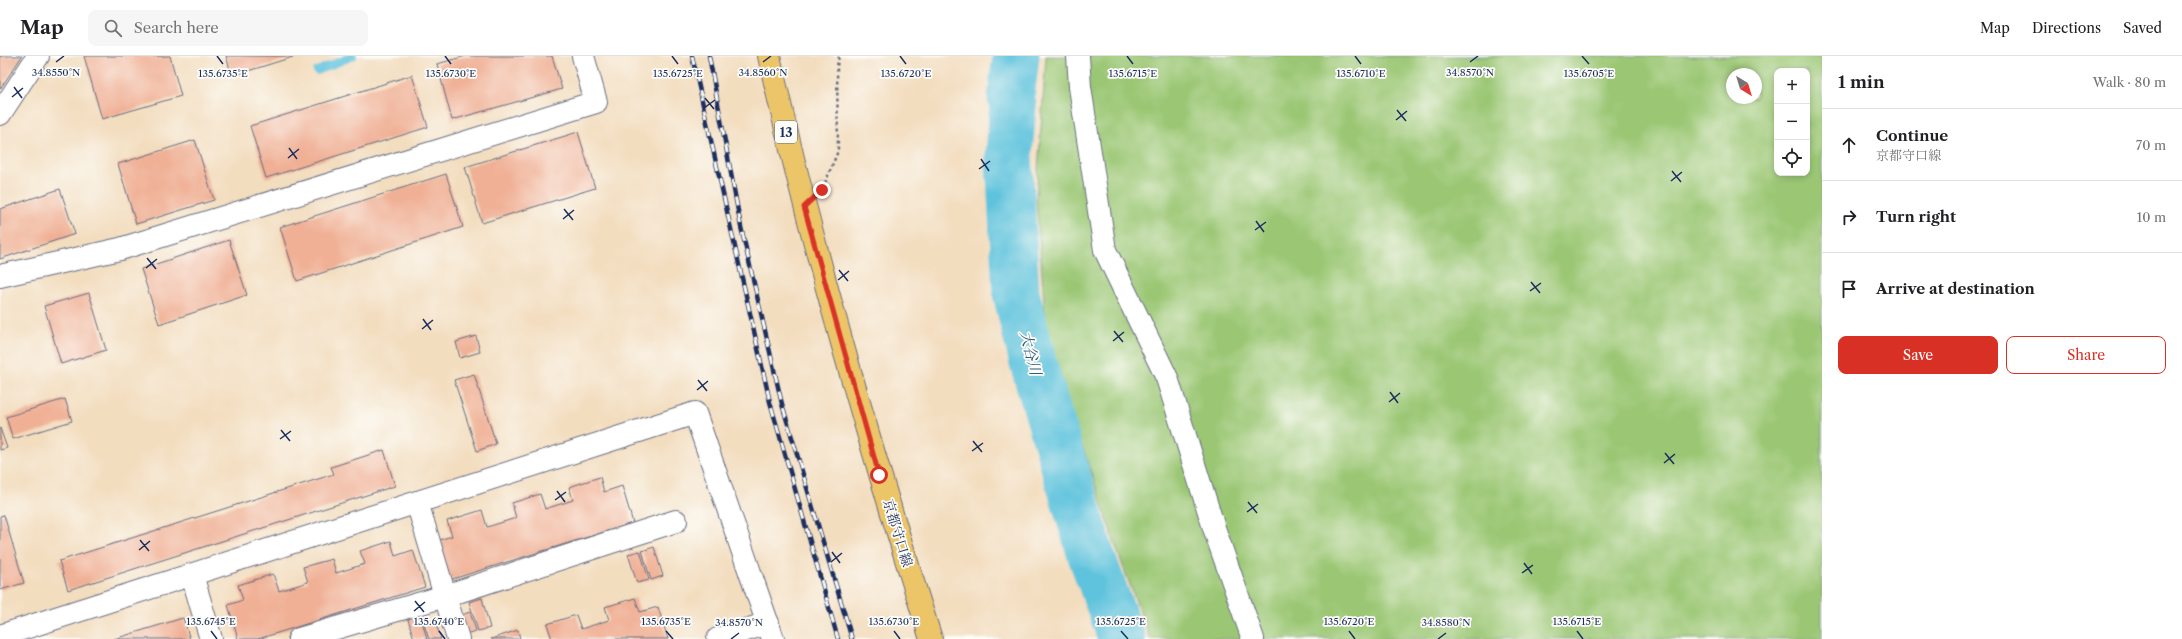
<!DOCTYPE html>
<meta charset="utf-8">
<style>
:root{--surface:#fff;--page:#f6f6f6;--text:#202124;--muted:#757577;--line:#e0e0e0;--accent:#d93025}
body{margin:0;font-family:"Libre Caslon Text","Noto Serif JP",serif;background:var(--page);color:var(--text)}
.controls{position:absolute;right:12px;top:12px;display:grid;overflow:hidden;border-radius:8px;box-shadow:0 2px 6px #0003}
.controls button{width:36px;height:36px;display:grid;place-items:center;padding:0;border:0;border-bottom:1px solid var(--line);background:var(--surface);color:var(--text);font:20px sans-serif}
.compass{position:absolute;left:1726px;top:12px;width:36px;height:36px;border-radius:50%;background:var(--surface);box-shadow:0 2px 6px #0003;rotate:142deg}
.stop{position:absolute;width:12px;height:12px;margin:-9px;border:3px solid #d93025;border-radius:50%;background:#fff}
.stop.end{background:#d93025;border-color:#fff;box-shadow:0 1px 4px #0008}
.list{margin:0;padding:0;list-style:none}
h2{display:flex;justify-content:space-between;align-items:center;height:52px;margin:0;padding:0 16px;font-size:17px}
h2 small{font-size:13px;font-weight:400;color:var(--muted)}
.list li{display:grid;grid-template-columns:26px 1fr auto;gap:12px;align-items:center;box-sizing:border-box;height:72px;padding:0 16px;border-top:1px solid var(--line)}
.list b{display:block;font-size:15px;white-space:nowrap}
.list p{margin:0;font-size:13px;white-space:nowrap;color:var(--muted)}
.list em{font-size:13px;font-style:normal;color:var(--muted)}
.actions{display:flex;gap:8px;padding:12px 16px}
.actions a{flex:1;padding:9px 0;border:1px solid var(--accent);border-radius:8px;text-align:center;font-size:14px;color:var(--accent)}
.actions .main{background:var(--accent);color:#fff}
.icon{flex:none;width:22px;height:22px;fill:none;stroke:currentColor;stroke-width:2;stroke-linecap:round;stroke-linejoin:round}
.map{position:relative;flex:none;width:1822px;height:583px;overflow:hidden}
header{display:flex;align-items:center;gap:24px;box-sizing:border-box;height:56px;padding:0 20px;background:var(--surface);border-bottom:1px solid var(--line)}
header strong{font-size:19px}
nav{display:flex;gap:22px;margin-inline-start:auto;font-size:14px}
.search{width:280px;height:36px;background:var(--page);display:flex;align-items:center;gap:10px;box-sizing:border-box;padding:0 14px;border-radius:8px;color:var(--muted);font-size:15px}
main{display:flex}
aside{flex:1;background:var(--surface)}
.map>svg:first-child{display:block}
.green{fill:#9bc774;stroke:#5b7b69;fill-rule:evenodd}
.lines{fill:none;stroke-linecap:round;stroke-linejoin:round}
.stream{stroke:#5fc3dd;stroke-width:8}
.river{stroke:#5fc3dd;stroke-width:47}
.building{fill:#f0b095}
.minor-casing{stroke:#676c80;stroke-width:24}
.major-casing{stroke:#676c80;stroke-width:24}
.path{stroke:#676c80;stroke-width:2.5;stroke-dasharray:3 3;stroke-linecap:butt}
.minor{stroke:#fff;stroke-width:22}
.major{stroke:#edc569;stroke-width:22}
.rail-casing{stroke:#1b2f5e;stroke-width:4.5}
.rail{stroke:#fdfcf7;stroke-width:3;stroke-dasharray:9;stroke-linecap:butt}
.route{stroke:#d93025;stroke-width:5}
.ticks{fill:none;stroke:#1b2f5e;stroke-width:1.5}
.labels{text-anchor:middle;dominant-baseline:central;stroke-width:3.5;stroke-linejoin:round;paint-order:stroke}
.shield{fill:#fdfcf7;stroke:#5f6c8c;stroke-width:1}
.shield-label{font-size:13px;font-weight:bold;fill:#1b2f5e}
.street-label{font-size:14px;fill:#1b2f5e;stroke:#fdfcf7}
.water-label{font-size:15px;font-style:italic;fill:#2f5b84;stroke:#fdfcf7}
.ticks-label{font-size:10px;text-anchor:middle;fill:#1b2f5e;stroke:#fdfcf7;stroke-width:3.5;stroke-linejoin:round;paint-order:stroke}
</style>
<header>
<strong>Map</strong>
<div class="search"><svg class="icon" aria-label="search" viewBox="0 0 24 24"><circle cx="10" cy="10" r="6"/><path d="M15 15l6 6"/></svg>Search here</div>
<nav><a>Map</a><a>Directions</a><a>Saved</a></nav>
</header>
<main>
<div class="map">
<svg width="1822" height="583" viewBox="0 0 1822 583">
<rect width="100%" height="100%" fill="#fdfcf7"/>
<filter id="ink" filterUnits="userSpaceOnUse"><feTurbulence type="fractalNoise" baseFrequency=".025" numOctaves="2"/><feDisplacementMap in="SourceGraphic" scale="8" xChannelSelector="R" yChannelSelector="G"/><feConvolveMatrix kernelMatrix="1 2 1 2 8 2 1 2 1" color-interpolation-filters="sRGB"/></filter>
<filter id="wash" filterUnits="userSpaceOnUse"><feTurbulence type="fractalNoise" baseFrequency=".012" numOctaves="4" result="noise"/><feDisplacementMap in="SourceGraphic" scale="16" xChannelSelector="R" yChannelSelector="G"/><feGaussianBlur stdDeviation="0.9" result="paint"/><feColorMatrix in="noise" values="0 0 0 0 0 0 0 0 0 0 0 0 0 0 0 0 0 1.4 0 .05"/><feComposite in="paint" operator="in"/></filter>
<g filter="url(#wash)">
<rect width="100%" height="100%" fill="#f3ddbf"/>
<path class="green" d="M1046,0H1822V583H1150L1117,494L1047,284L1036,143ZM1777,15H1807V117H1777ZM1732,18H1756V42H1732Z"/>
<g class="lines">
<polyline class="stream" points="317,15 353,0"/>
<polyline class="river" points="1016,0 1011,42 1013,49 1009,99 1016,237 1034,310 1091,499 1122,583"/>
</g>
<g id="blocks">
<g class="building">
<polygon points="0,0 22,0 0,33"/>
<polygon points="84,0 170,0 181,40 102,63"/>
<polygon points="226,0 296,0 232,20"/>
<polygon points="466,0 552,0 562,33 452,64 437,8"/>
<polygon points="412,19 428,71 266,122 250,70"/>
<polygon points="578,76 595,132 482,167 465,111"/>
<polygon points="195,84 214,144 136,168 118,108"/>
<polygon points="446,118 463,171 297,225 280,171"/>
<polygon points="60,133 75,178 0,203 0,153"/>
<polygon points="229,184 247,239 159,268 141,213"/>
<polygon points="89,237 106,294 61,308 44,250"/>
<polygon points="476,280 480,296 460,302 456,286"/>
<polygon points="474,318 496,388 477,395 454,324"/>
<polygon points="65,343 72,365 13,383 6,361"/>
<polygon points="0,372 7,392 0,394"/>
<polygon points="384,394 395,430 68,534 59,505 334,418 331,411"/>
<polygon points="600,421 604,436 622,430 633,467 449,524 436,485 452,480 447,465 482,454 487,471 516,462 512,447 540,438 545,453 573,444 569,431"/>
<polygon points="4,459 24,527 0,534 0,460"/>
<polygon points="391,485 395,500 413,494 425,531 258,583 238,583 228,549 243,544 238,529 273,518 279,535 308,526 303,511 332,503 336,517 365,508 360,495"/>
<polygon points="654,491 663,520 651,524 642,495"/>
<polygon points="640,495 649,524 637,527 628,498"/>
<polygon points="482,542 490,572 478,575 469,546"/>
<polygon points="635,542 640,556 658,551 668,583 552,583 547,568 576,559 581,573 609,564 605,551"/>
<polygon points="470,556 476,575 465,578 459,560"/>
<polygon points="420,559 427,583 414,583 408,563"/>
<polygon points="183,562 190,583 114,583"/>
<polygon points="435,565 441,583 429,583 424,568"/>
<polygon points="518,574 520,583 491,583"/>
</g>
</g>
</g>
<g filter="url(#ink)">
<use href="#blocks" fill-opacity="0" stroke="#676c80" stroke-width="1"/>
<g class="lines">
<g class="minor-casing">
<g id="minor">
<polyline points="1078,0 1080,31 1105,194 1167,322 1214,472 1253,583"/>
<polyline points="0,58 38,0"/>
<polyline points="0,220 120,193 596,46 583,0"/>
<polyline points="417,446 458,583"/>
<polyline points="192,519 211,583"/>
<polyline points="0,580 695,357 773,583"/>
<polyline points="299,583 445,540 676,465"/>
<polyline points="718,583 768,567"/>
</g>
</g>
<g class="major-casing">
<path id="major" d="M769,0C813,197 870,391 931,583"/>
</g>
<polyline class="path" points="825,127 838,95 837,10 839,0"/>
<use href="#minor" class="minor"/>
<use href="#major" class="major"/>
<g class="rail-casing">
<g id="rail">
<polyline points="692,0 770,346 838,583"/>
<polyline points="709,0 741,171 782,348 852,583"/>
</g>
</g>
<use href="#rail" class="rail"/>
</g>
</g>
<g class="lines" filter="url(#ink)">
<polyline class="route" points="822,134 804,151 879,419"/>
</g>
<path class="ticks" d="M217,0L223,8M445,0L451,8M672,0L678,8M900,0L906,8M1127,0L1133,8M1355,0L1361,8M1582,0L1589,8M56,6L64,0M763,6L771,0M1470,6L1478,0M14,31L22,42M12,41L23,32M705,42L714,53M704,52L715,44M1397,54L1406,65M1396,64L1407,55M289,92L297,103M288,102L299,93M981,103L989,115M979,113L990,105M1672,115L1681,126M1671,125L1682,116M564,153L573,164M563,163L574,154M1256,165L1264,176M1255,174L1266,166M147,202L156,213M146,212L157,203M839,214L848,225M838,224L849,215M1531,226L1540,237M1530,235L1541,227M423,263L431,274M422,273L433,264M1114,275L1123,286M1113,285L1124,276M698,324L707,335M697,334L708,325M1390,336L1398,347M1389,346L1400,337M281,374L290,385M280,383L291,375M973,385L982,396M972,395L983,387M1665,397L1674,408M1664,407L1675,398M557,435L565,446M555,444L566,436M1248,446L1257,457M1247,456L1258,448M140,484L149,495M139,494L150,485M832,496L840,507M831,506L842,497M1524,507L1532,518M1522,517L1533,509M415,545L424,556M414,555L425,546M211,575L217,583M439,575L445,583M666,575L673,583M894,575L900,583M1121,575L1128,583M1349,575L1355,583M1577,575L1583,583M731,583L739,577M1438,583L1446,577"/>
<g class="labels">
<rect class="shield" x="775" y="65" width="22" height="22" rx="3"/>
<g class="shield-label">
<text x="786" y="76">13</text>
</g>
<g class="street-label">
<text transform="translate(898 477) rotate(73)">京都守口線</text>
</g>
<g class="water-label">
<text transform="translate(1031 297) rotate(76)">大谷川</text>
</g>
</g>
<g class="ticks-label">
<text x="56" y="20">34.8550°N</text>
<text x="763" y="20">34.8560°N</text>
<text x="1470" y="20">34.8570°N</text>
<text x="223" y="21">135.6735°E</text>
<text x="451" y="21">135.6730°E</text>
<text x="678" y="21">135.6725°E</text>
<text x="906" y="21">135.6720°E</text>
<text x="1133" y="21">135.6715°E</text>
<text x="1361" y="21">135.6710°E</text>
<text x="1589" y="21">135.6705°E</text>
<text x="211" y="569">135.6745°E</text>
<text x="439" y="569">135.6740°E</text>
<text x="666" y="569">135.6735°E</text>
<text x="894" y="569">135.6730°E</text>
<text x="1121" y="569">135.6725°E</text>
<text x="1349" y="569">135.6720°E</text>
<text x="1577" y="569">135.6715°E</text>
<text x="739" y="570">34.8570°N</text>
<text x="1446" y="570">34.8580°N</text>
</g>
</svg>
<div class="controls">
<button>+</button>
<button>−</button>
<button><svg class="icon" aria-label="locate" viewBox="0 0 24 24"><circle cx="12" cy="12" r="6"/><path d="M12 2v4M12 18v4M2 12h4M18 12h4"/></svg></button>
</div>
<svg class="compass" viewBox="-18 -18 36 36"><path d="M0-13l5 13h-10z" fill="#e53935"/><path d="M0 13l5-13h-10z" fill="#757577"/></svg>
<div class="stop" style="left:879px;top:419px"></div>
<div class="stop end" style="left:822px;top:134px"></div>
</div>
<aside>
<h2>1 min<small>Walk · 80 m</small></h2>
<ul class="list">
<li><svg class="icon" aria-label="ahead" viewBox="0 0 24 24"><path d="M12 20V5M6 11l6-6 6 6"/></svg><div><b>Continue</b><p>京都守口線</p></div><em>70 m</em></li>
<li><svg class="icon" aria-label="right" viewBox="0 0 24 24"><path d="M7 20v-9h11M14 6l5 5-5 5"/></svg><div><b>Turn right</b></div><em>10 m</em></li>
<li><svg class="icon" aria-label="arrive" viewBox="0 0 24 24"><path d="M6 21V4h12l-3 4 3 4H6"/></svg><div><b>Arrive at destination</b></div></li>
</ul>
<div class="actions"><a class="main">Save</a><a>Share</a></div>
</aside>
</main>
